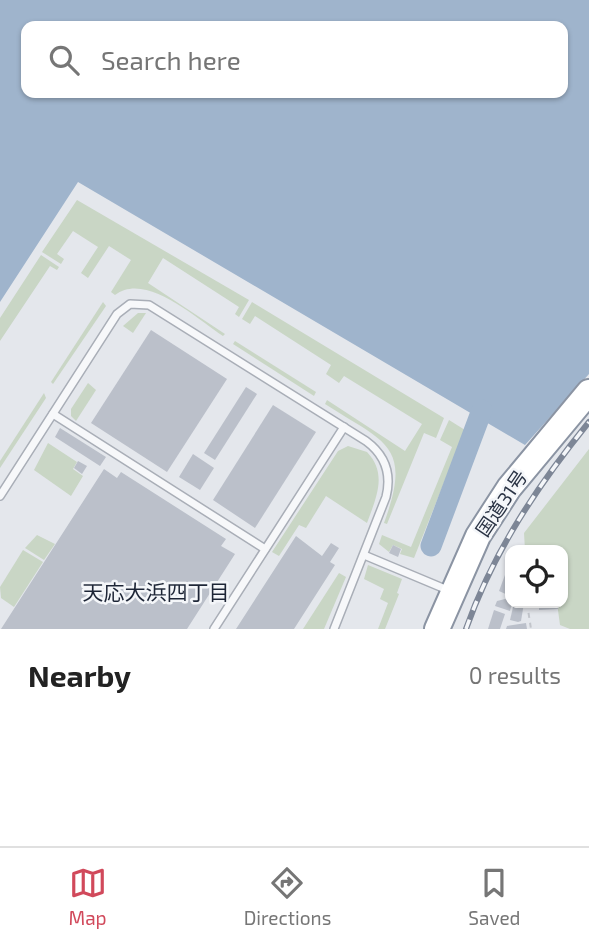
<!DOCTYPE html>
<meta charset="utf-8">
<style>
:root{--surface:#fff;--page:#f2f2f2;--text:#222;--muted:#767676;--line:#e0e0e0;--accent:#d1495b}
body{margin:0;font-family:"Exo 2","Noto Sans JP",sans-serif;background:var(--page);color:var(--text)}
.controls{position:absolute;right:21px;bottom:21px;display:grid;overflow:hidden;border-radius:14px;box-shadow:0 2px 5px #0004}
.controls button{width:63px;height:63px;display:grid;place-items:center;padding:0;border:0;border-bottom:2px solid var(--line);background:var(--surface);color:var(--text);font:35px sans-serif}
.list{margin:0;padding:0;list-style:none}
h2{display:flex;justify-content:space-between;align-items:center;height:91px;margin:0;padding:0 28px;font-size:30px}
h2 small{font-size:23px;font-weight:400;color:var(--muted)}
.icon{flex:none;width:38px;height:38px;fill:none;stroke:currentColor;stroke-width:2;stroke-linecap:round;stroke-linejoin:round}
.map{position:relative;flex:none;width:589px;height:629px;overflow:hidden}
.search{position:absolute;background:var(--surface);box-shadow:0 2px 5px #0004;left:21px;right:21px;top:21px;height:77px;display:flex;align-items:center;gap:18px;box-sizing:border-box;padding:0 24px;border-radius:14px;color:var(--muted);font-size:26px}
.sheet{height:217px;background:var(--surface)}
nav{display:flex;justify-content:space-around;align-items:center;box-sizing:border-box;height:98px;border-top:2px solid var(--line);background:var(--surface);font-size:19px;color:var(--muted)}
nav a{display:grid;justify-items:center;gap:4px}
nav .on{color:var(--accent)}
.map>svg:first-child{display:block}
.green{fill:#c9d6c5}
.water{fill:#9fb4cc;fill-rule:evenodd}
.lines{fill:none;stroke-linecap:round;stroke-linejoin:round}
.river{stroke:#9fb4cc;stroke-width:21}
.building{fill:#bbc0ca}
.lane-casing{stroke:#a9aeb7;stroke-width:10}
.highway-casing{stroke:#8b94a3;stroke-width:28}
.path{stroke:#c2c5cb;stroke-width:2;stroke-dasharray:5 5;stroke-linecap:butt}
.lane{stroke:#f7f8fa;stroke-width:7}
.highway{stroke:#fff;stroke-width:24}
.rail-casing{stroke:#7d8696;stroke-width:6}
.rail{stroke:#f4f6f9;stroke-width:3.5;stroke-dasharray:10;stroke-linecap:butt}
.labels{text-anchor:middle;dominant-baseline:central;stroke-width:5;stroke-linejoin:round;paint-order:stroke}
.street-label{font-size:19px;fill:#2b3445;stroke:#f4f6f9}
.neighbourhood-label{font-size:21px;fill:#1d2536;stroke:#f4f6f9}
</style>
<div class="map">
<svg width="589" height="629" viewBox="0 0 589 629">
<rect width="100%" height="100%" fill="#e4e7ec"/>
<g class="green">
<path d="M77,200L249,300L239,317L235,314L239,307L163,258L148,283L225,334L223,336C197,319 146,271 115,295L111,292L131,260L109,246L88,278L81,273L98,247L73,231L57,254L64,259L61,264L42,252Z"/>
<polygon points="41,255 59,267 57,270 50,266 0,341 0,318"/>
<polygon points="103,302 106,306 53,384 51,382"/>
<path d="M252,302L444,418L436,438L424,433L387,524L384,523C413,444 385,443 325,404L327,400L405,451L422,424L344,376L339,383L326,374L331,365L255,316L250,324L242,319Z"/>
<polygon points="138,313 146,313 133,333 123,326"/>
<polygon points="235,341 316,392 314,396 233,344"/>
<polygon points="88,383 96,390 76,421 71,416 71,409"/>
<polygon points="44,393 46,398 0,468 0,461"/>
<polygon points="449,420 465,430 414,558 400,554 402,549 393,545 389,552 379,544 382,535 411,547 452,447 440,440"/>
<polygon points="48,443 77,462 73,469 83,476 71,496 34,470"/>
<path d="M348,446L367,452C388,474 376,498 367,523L326,496L306,528L299,525L279,556L272,552L338,451Z"/>
<polygon points="589,449 589,629 570,629 560,625 557,603 563,603 563,550 525,550 524,533"/>
<polygon points="37,535 55,544 44,560 25,548"/>
<polygon points="23,550 43,562 14,607 1,598 0,587"/>
<polygon points="368,565 402,579 397,593 399,594 385,629 378,629 388,603 380,599 384,589 364,579"/>
<polygon points="339,573 346,577 324,629 303,629"/>
</g>
<path class="water" d="M0,0H589V374L525,445L78,182L0,302ZM26,26H563V93H26Z"/>
<g class="lines">
<polyline class="river" points="431,546 482,410"/>
</g>
<g class="building">
<polygon points="151,330 227,379 167,472 91,423"/>
<polygon points="246,387 257,394 215,460 204,453"/>
<polygon points="273,405 316,432 255,528 213,500"/>
<polygon points="60,428 106,457 100,466 55,437"/>
<polygon points="193,454 214,468 200,490 179,477"/>
<polygon points="78,461 87,466 82,474 74,468"/>
<polygon points="104,469 117,478 121,472 226,539 221,546 235,554 187,629 1,629"/>
<polygon points="296,536 322,556 331,543 339,548 330,562 335,565 294,629 236,629"/>
<polygon points="393,545 401,549 398,557 389,553"/>
<polygon points="505,575 510,577 510,596 499,591"/>
<polygon points="505,599 512,603 510,611 495,606 497,601"/>
<polygon points="514,603 524,603 521,621 518,622 510,620"/>
<polygon points="539,603 558,603 558,609 539,610"/>
<polygon points="494,610 505,614 500,629 488,629"/>
<polygon points="526,623 527,629 506,629 507,626"/>
</g>
<g class="lines">
<g class="lane-casing">
<g id="lane">
<polyline points="53,414 265,549"/>
<path d="M0,496L117,314L130,304L149,305L366,441C385,455 392,473 386,497L334,629"/>
<polyline points="364,555 450,591"/>
<polyline points="214,629 344,427"/>
</g>
</g>
<g class="highway-casing">
<polyline id="highway" points="437,629 478,536 509,488 589,392"/>
</g>
<polyline class="path" points="527,603 531,629"/>
<use href="#lane" class="lane"/>
<use href="#highway" class="highway"/>
<g class="rail-casing">
<path id="rail" d="M466,629C493,552 538,485 589,422"/>
</g>
<use href="#rail" class="rail"/>
</g>
<g class="labels">
<g class="street-label">
<text transform="translate(501 503) rotate(-56)">国道31号</text>
</g>
<g class="neighbourhood-label">
<text x="156" y="591">天応大浜四丁目</text>
</g>
</g>
</svg>
<div class="controls">
<button><svg class="icon" aria-label="locate" viewBox="0 0 24 24"><circle cx="12" cy="12" r="6"/><path d="M12 2v4M12 18v4M2 12h4M18 12h4"/></svg></button>
</div>
<div class="search"><svg class="icon" aria-label="search" viewBox="0 0 24 24"><circle cx="10" cy="10" r="6"/><path d="M15 15l6 6"/></svg>Search here</div>
</div>
<section class="sheet">
<h2>Nearby<small>0 results</small></h2>
<ul class="list">
</ul>
</section>
<nav>
<a class="on"><svg class="icon" aria-label="map" viewBox="0 0 24 24"><path d="M3 6l6-2 6 2 6-2v14l-6 2-6-2-6 2zM9 4v14M15 6v14"/></svg>Map</a>
<a><svg class="icon" aria-label="directions" viewBox="0 0 24 24"><path d="M12 3l9 9-9 9-9-9zM9 14v-3h6M13 9l2 2-2 2"/></svg>Directions</a>
<a><svg class="icon" aria-label="saved" viewBox="0 0 24 24"><path d="M7 4h10v16l-5-4-5 4z"/></svg>Saved</a>
</nav>
